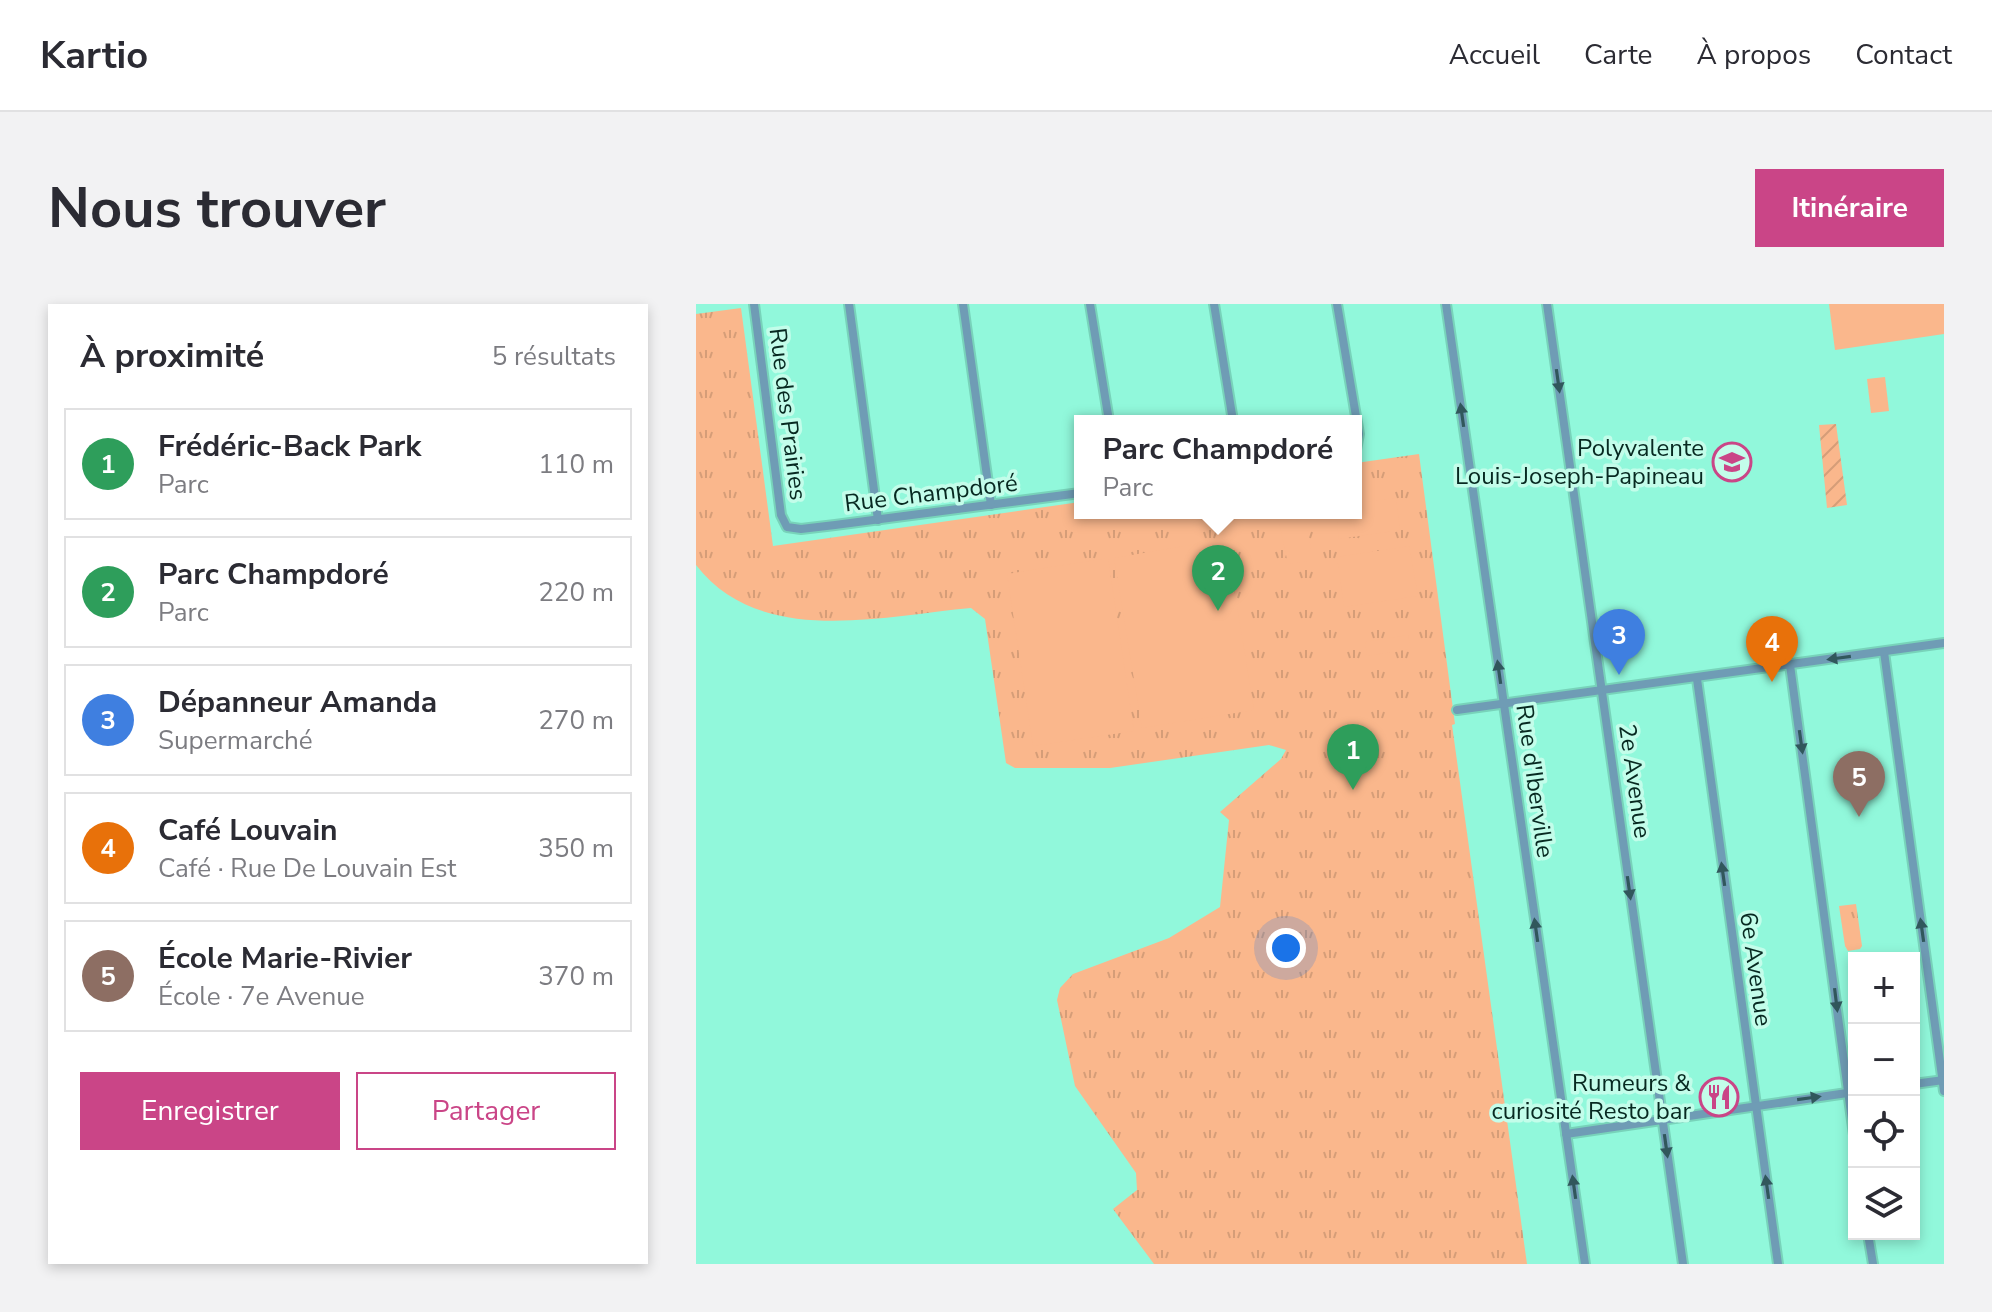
<!DOCTYPE html>
<html lang="fr">
<meta charset="utf-8">
<style>
:root{--surface:#fff;--page:#f2f2f3;--text:#2b2b33;--muted:#7c7c81;--line:#e1e1e2;--accent:#ca4587}
body{margin:0;font-family:"Nunito Sans",sans-serif;background:var(--page);color:var(--text)}
.controls{position:absolute;right:24px;bottom:24px;display:grid;overflow:hidden;border-radius:0px;box-shadow:0 4px 12px #0003}
.controls button{width:72px;height:72px;display:grid;place-items:center;padding:0;border:0;border-bottom:2px solid var(--line);background:var(--surface);color:var(--text);font:40px sans-serif}
.you{position:absolute;left:590px;top:644px;width:28px;height:28px;margin:-20px;border:6px solid #fff;border-radius:50%;background:#1a73e8;box-shadow:0 0 0 12px #1a73e833}
.badge{display:grid;place-items:center;width:52px;height:52px;border-radius:50%;background:var(--accent);color:#fff;font-size:26px;font-weight:700}
.pin{position:absolute;translate:-50% -66px;filter:drop-shadow(0 2px 4px #0008)}
.pin::after{content:'';position:absolute;top:42px;width:28px;height:24px;background:inherit;clip-path:polygon(0 0,100% 0,50% 100%)}
.popup{position:absolute;left:378px;top:111px;width:288px;height:104px;box-sizing:border-box;display:grid;place-content:center;border-radius:0px;background:var(--surface);filter:drop-shadow(0 2px 6px #0005);font-size:26px;white-space:nowrap;color:var(--muted)}
.popup b{font-size:30px;color:var(--text)}
.popup::after{content:'';position:absolute;left:50%;top:100%;margin-left:-16px;border:16px solid transparent;border-top-color:var(--surface)}
.list{margin:0;padding:0;list-style:none}
h2{display:flex;justify-content:space-between;align-items:center;height:104px;margin:0;padding:0 32px;font-size:34px}
h2 small{font-size:26px;font-weight:400;color:var(--muted)}
.list li{display:grid;grid-template-columns:52px 1fr auto;gap:24px;align-items:center;box-sizing:border-box;height:112px;margin:0 16px 16px;padding:0 16px;border:2px solid var(--line);border-radius:0px}
.list b{display:block;font-size:30px;white-space:nowrap}
.list p{margin:0;font-size:26px;white-space:nowrap;color:var(--muted)}
.list em{font-size:26px;font-style:normal;color:var(--muted)}
.actions{display:flex;gap:16px;padding:24px 32px}
.actions a{flex:1;padding:18px 0;border:2px solid var(--accent);border-radius:0px;text-align:center;font-size:28px;color:var(--accent)}
.actions .main{background:var(--accent);color:#fff}
.icon{flex:none;width:44px;height:44px;fill:none;stroke:currentColor;stroke-width:2;stroke-linecap:round;stroke-linejoin:round}
.map{position:relative;flex:none;width:1248px;height:960px;overflow:hidden;border-radius:0px}
header{display:flex;align-items:center;gap:48px;box-sizing:border-box;height:112px;padding:0 40px;background:var(--surface);border-bottom:2px solid var(--line)}
header strong{font-size:38px}
nav{display:flex;gap:44px;margin-inline-start:auto;font-size:28px}
.intro{display:flex;align-items:center;justify-content:space-between;box-sizing:border-box;height:192px;padding:0 48px}
h1{margin:0;font-size:56px}
.button{padding:20px 36px;border-radius:0px;background:var(--accent);color:#fff;font-size:28px;font-weight:700}
main{display:flex;gap:48px;padding:0 48px}
aside{flex:1;background:var(--surface);border-radius:0px;box-shadow:0 4px 12px #0003}
.map>svg:first-child{display:block}
.park{fill:url(#park-tufts)}
.garden{fill:url(#garden-furrows)}
.pitch{fill:#fab78c}
.lines{fill:none;stroke-linecap:round;stroke-linejoin:round}
.street-casing{stroke:#78d3ba;stroke-width:12}
.street{stroke:#6f9cb5;stroke-width:8}
.oneway{fill:#31575c}
.labels{text-anchor:middle;dominant-baseline:central;stroke-width:7;stroke-linejoin:round;paint-order:stroke}
.street-label{font-size:24px;fill:#072921;stroke:#c3fdea}
.poi-label{font-size:24px;fill:#072921;stroke:#c3fdea;text-anchor:end}
</style>
<header>
<strong>Kartio</strong>
<nav><a>Accueil</a><a>Carte</a><a>À propos</a><a>Contact</a></nav>
</header>
<div class="intro"><h1>Nous trouver</h1><a class="button">Itinéraire</a></div>
<main>
<aside>
<h2>À proximité<small>5 résultats</small></h2>
<ul class="list">
<li><span class="badge" style="background:#2e9e5b">1</span><div><b>Frédéric-Back Park</b><p>Parc</p></div><em>110 m</em></li>
<li><span class="badge" style="background:#2e9e5b">2</span><div><b>Parc Champdoré</b><p>Parc</p></div><em>220 m</em></li>
<li><span class="badge" style="background:#3f7fe0">3</span><div><b>Dépanneur Amanda</b><p>Supermarché</p></div><em>270 m</em></li>
<li><span class="badge" style="background:#e8710a">4</span><div><b>Café Louvain</b><p>Café · Rue De Louvain Est</p></div><em>350 m</em></li>
<li><span class="badge" style="background:#8d6e63">5</span><div><b>École Marie-Rivier</b><p>École · 7e Avenue</p></div><em>370 m</em></li>
</ul>
<div class="actions"><a class="main">Enregistrer</a><a>Partager</a></div>
</aside>
<div class="map">
<svg width="1248" height="960" viewBox="0 0 1248 960">
<defs>
<pattern id="park-tufts" width="24" height="20" patternUnits="userSpaceOnUse" patternTransform="scale(2)"><rect width="24" height="20" fill="#fab78c"/><path d="M3 7l-1-3M5 7V3M7 7l1-3M15 17l-1-3M17 17v-4M19 17l1-3" fill="none" stroke="#d59d78"/></pattern>
<pattern id="garden-furrows" width="10" height="10" patternUnits="userSpaceOnUse" patternTransform="scale(2)"><rect width="10" height="10" fill="#fab78c"/><path d="M-1 1l2-2M0 10L10 0M9 11l2-2" fill="none" stroke="#d59d78"/></pattern>
</defs>
<rect width="100%" height="100%" fill="#91f8db"/>
<g class="park">
<path d="M45,4L77,242L384,198V209H660V159L723,150L759,420L756,421L831,960H458L417,905L441,886L440,869L379,782L361,696L364,684L377,670L473,634L524,603L533,516L524,508L585,455L590,446L573,441L414,464H319L310,459L289,315L275,304C186,312 64,344 0,261V10Z"/>
<polygon points="1160,600 1166,642 1164,645 1152,647 1149,642 1143,602"/>
</g>
<polygon class="garden" points="1140,120 1151,201 1131,204 1123,121"/>
<g class="pitch">
<polygon points="1133,0 1248,0 1248,30 1139,46"/>
<polygon points="1189,73 1193,107 1175,109 1171,75"/>
<polygon points="700,194 704,226 643,235 640,209 660,209 660,199"/>
<polygon points="581,209 609,209 615,245 613,246 613,257 592,260"/>
<polygon points="530,235 558,406 446,424 418,254"/>
<polygon points="713,242 722,292 648,303 641,253"/>
<polygon points="412,254 438,427 337,442 311,270"/>
<polygon points="712,331 715,345 671,352 669,338"/>
</g>
<g class="lines">
<g class="street-casing">
<g id="street">
<polyline points="58,0 85,211 91,223 105,225 139,221 384,189"/>
<polyline points="153,0 182,216"/>
<polyline points="267,0 295,201"/>
<polyline points="394,0 413,117"/>
<polyline points="518,0 537,117"/>
<polyline points="641,0 663,130 660,146"/>
<polyline points="750,0 889,960"/>
<polyline points="851,0 987,960"/>
<polyline points="1188,348 1248,787"/>
<polyline points="1094,361 1158,831"/>
<polyline points="1001,375 1082,960"/>
<polyline points="761,406 1248,339"/>
<polyline points="1218,780 1248,776"/>
<polyline points="870,830 1158,788"/>
<polyline points="1172,930 1177,960"/>
</g>
</g>
<use href="#street" class="street"/>
</g>
<defs><path id="oneway-solid" d="M-6-.8H1V-3.2L6.5 0L1 3.2V.8H-6Z" transform="scale(2)"/></defs>
<g class="oneway">
<use href="#oneway-solid" transform="translate(862 77) rotate(82)"/>
<use href="#oneway-solid" transform="translate(766 111) rotate(-98)"/>
<use href="#oneway-solid" transform="translate(1143 354) rotate(172)"/>
<use href="#oneway-solid" transform="translate(803 368) rotate(-98)"/>
<use href="#oneway-solid" transform="translate(1105 438) rotate(82)"/>
<use href="#oneway-solid" transform="translate(1027 570) rotate(-98)"/>
<use href="#oneway-solid" transform="translate(933 584) rotate(82)"/>
<use href="#oneway-solid" transform="translate(840 626) rotate(-98)"/>
<use href="#oneway-solid" transform="translate(1226 626) rotate(-98)"/>
<use href="#oneway-solid" transform="translate(1140 696) rotate(83)"/>
<use href="#oneway-solid" transform="translate(1113 794) rotate(-8)"/>
<use href="#oneway-solid" transform="translate(970 842) rotate(82)"/>
<use href="#oneway-solid" transform="translate(878 883) rotate(-98)"/>
<use href="#oneway-solid" transform="translate(1071 883) rotate(-98)"/>
</g>
<defs>
<g id="school-ring" transform="scale(2)"><circle r="9.5" fill="#c3fdea" stroke="#ca4587" stroke-width="1.5"/><path d="M0-5L7-2L0 1L-7-2ZM-4 1L0 2.5L4 1V4Q0 6-4 4Z" fill="#ca4587"/></g>
<g id="restaurant-ring" transform="scale(2)"><circle r="9.5" fill="#c3fdea" stroke="#ca4587" stroke-width="1.5"/><path d="M-5-6h1v4h1v-4h1v4h1v-4h1v5L-1.5 .5V6h-2V.5L-5-1ZM5-6V6H3V1.5H1.5Q1.5-4 5-6Z" fill="#ca4587"/></g>
</defs>
<g fill-rule="evenodd">
<use href="#school-ring" x="1036" y="158"/>
<use href="#restaurant-ring" x="1023" y="793"/>
</g>
<g class="labels">
<g class="street-label">
<text transform="translate(92 110) rotate(83)">Rue des Prairies</text>
<text transform="translate(235 189) rotate(-7)">Rue Champdoré</text>
<text transform="translate(839 477) rotate(82)">Rue d'Iberville</text>
<text transform="translate(939 477) rotate(82)">2e Avenue</text>
<text transform="translate(1060 665) rotate(82)">6e Avenue</text>
</g>
<g class="poi-label">
<text x="1008" y="144">Polyvalente<tspan x="1008" dy="28">Louis-Joseph-Papineau</tspan></text>
<text x="995" y="779">Rumeurs &amp;<tspan x="995" dy="28">curiosité Resto bar</tspan></text>
</g>
</g>
</svg>
<div class="controls">
<button>+</button>
<button>−</button>
<button><svg class="icon" aria-label="locate" viewBox="0 0 24 24"><circle cx="12" cy="12" r="6"/><path d="M12 2v4M12 18v4M2 12h4M18 12h4"/></svg></button>
<button><svg class="icon" aria-label="layers" viewBox="0 0 24 24"><path d="M12 4l9 5-9 5-9-5zM3 14l9 5 9-5"/></svg></button>
</div>
<div class="you"></div>
<div class="pin badge" style="left:657px;top:486px;background:#2e9e5b">1</div>
<div class="pin badge" style="left:522px;top:307px;background:#2e9e5b">2</div>
<div class="popup"><b>Parc Champdoré</b>Parc</div>
<div class="pin badge" style="left:923px;top:371px;background:#3f7fe0">3</div>
<div class="pin badge" style="left:1076px;top:378px;background:#e8710a">4</div>
<div class="pin badge" style="left:1163px;top:513px;background:#8d6e63">5</div>
</div>
</main>
